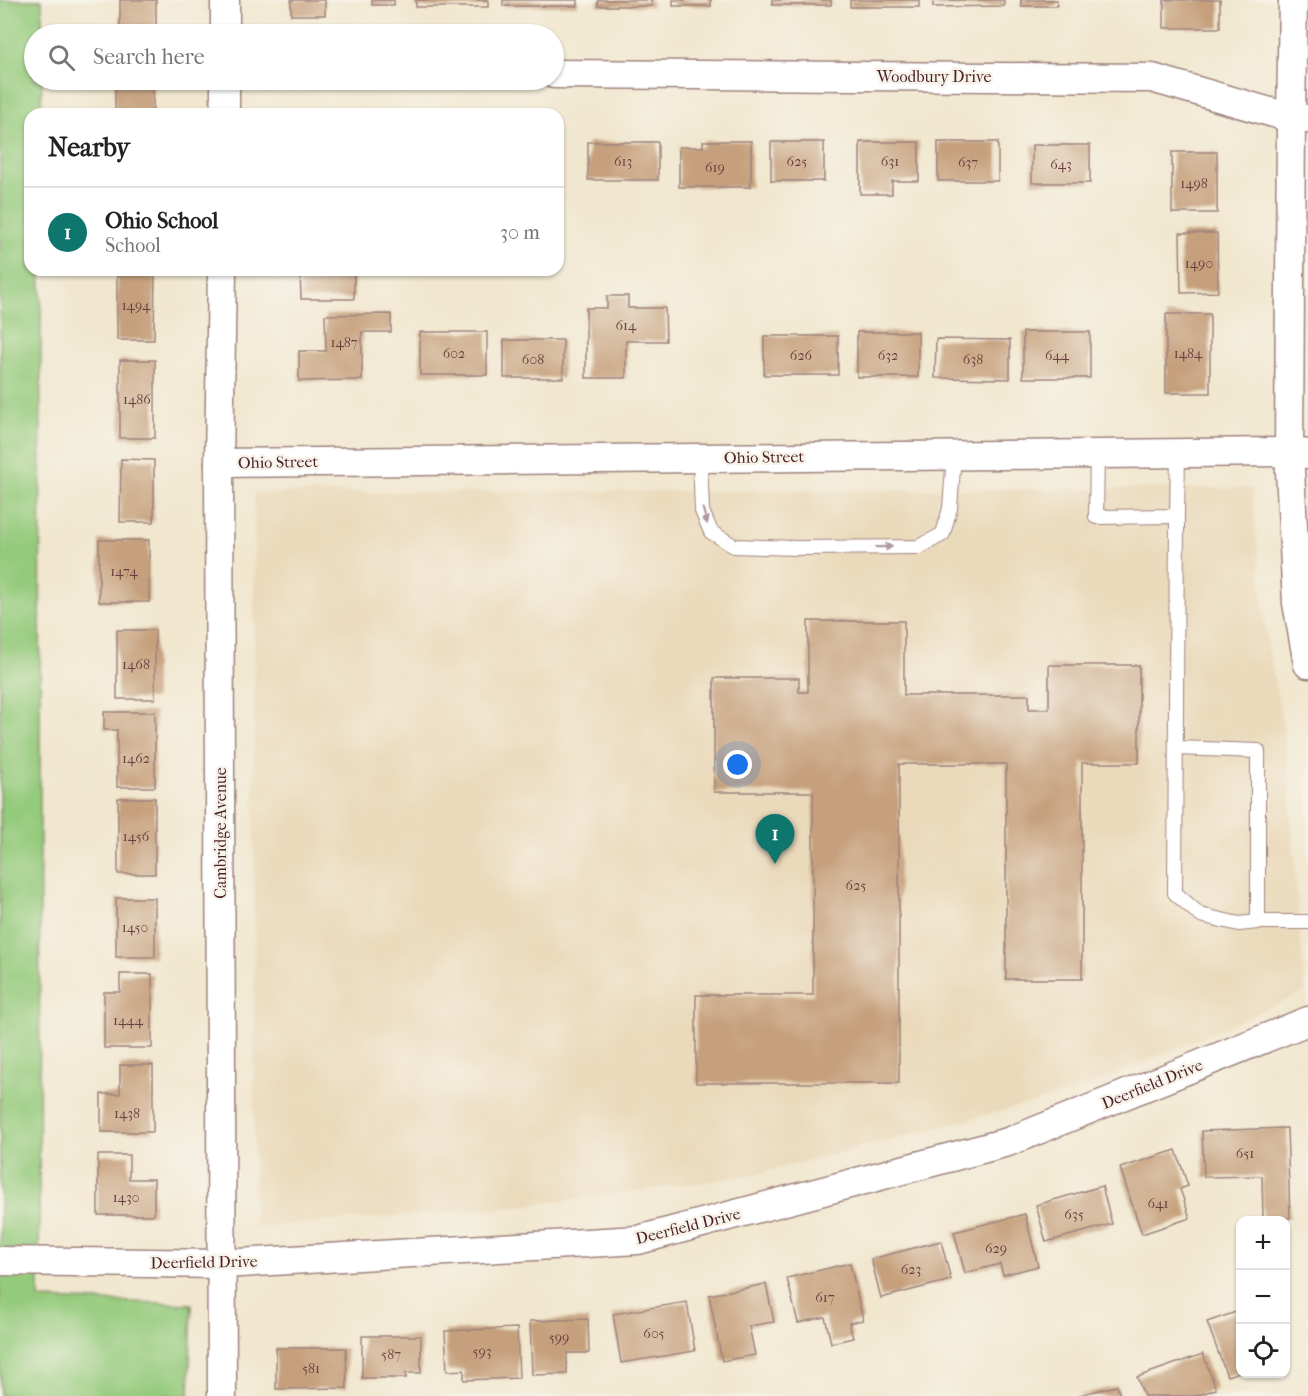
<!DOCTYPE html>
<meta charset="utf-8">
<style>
:root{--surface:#fff;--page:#f6f6f6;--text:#222;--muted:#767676;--line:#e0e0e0;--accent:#0f766e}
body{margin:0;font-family:"IM FELL French Canon",serif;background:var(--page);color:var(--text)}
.controls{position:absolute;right:18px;bottom:18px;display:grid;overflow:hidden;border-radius:12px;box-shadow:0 2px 4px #0004}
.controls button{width:54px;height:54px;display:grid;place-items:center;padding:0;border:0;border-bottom:2px solid var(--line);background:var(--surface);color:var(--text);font:30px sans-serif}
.you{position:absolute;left:738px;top:765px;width:21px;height:21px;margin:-15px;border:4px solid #fff;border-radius:50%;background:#1a73e8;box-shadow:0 0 0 9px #1a73e833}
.badge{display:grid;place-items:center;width:39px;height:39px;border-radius:50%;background:var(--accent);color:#fff;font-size:20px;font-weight:700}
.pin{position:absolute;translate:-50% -50px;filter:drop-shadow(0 2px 3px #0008)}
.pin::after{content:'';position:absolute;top:32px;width:21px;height:18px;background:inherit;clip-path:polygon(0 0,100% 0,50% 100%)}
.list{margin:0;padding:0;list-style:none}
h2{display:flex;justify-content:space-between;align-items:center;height:78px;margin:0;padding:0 24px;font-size:26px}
h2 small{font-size:20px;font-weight:400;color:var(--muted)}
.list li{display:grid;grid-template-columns:39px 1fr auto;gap:18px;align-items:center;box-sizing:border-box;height:90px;padding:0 24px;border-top:2px solid var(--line)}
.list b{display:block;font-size:22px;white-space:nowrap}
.list p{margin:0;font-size:20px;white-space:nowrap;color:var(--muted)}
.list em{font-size:20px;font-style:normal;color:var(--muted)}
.icon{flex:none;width:33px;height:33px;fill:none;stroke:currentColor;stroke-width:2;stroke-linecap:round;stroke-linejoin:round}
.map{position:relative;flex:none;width:1308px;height:1396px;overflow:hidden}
.search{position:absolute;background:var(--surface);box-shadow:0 2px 4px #0004;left:24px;top:24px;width:540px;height:66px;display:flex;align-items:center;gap:15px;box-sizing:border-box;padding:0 21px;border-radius:33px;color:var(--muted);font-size:22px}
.panel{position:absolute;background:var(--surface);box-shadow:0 2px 4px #0004;left:24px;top:108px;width:540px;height:168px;border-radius:18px}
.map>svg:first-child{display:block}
.built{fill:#ead9ba}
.green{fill:#94ca7c;stroke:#6f7454;stroke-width:1.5}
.building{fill:#c6a07d}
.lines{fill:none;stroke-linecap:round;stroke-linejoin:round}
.lane-casing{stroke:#9e837d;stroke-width:16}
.street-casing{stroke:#9e837d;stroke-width:31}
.lane{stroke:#fff;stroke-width:14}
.street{stroke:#fff;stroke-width:28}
.oneway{fill:#ae9aa0}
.labels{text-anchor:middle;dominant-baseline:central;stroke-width:5;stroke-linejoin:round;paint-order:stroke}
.number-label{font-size:14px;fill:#693f40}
.street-label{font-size:16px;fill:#4a1f2b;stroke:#f7f3e8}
</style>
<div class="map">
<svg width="1308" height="1396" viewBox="0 0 1308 1396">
<rect width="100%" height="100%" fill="#f7f3e8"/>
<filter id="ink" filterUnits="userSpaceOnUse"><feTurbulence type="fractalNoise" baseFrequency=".0167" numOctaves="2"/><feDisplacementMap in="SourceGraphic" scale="12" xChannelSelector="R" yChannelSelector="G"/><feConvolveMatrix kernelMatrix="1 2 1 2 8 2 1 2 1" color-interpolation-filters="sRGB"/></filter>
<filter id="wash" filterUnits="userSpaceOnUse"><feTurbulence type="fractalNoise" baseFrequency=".008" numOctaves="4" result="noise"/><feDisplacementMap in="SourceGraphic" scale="24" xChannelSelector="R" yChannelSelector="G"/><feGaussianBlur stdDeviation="1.35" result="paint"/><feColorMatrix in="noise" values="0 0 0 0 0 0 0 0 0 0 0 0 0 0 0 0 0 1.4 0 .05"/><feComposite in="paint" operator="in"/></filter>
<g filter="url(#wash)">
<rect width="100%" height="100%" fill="#f1e7cf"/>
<polygon class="built" points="1252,488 1267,641 1285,736 1305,992 1076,1092 749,1176 499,1209 254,1227 254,493"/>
<polygon class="green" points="0,0 42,0 42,34 34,34 34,80 42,80 41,114 30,114 30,270 41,270 39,1299 192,1304 189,1396 0,1396"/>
<g id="blocks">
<g class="building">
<rect x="120" y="0" width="36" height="31"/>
<rect x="291" y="0" width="34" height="15"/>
<rect x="372" y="0" width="22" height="5"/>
<rect x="416" y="0" width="72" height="7"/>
<rect x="503" y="0" width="75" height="6"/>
<rect x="598" y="0" width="54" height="6"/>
<rect x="673" y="0" width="38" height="6"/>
<rect x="772" y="0" width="59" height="5"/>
<rect x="850" y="0" width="69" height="7"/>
<polygon points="933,0 1004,0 1004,6 933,7"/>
<rect x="1021" y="0" width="36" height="6"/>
<rect x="1164" y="0" width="56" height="28"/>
<rect x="115" y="80" width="38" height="34"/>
<polygon points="703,141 751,141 751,187 679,187 679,147 703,147"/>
<rect x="588" y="142" width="70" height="38"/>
<rect x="771" y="142" width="53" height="39"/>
<polygon points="860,142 919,142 919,181 892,181 892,194 860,194"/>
<rect x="938" y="142" width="60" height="39"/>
<rect x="1032" y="145" width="58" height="38"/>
<rect x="1172" y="152" width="45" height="61"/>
<polygon points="1180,233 1217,233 1218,292 1181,293"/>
<polygon points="117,270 155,270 154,340 117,340"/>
<polygon points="300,270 354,270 354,299 301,299"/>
<polygon points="607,296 628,296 628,308 665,308 666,341 626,341 626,378 586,378 586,308 607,308"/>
<polygon points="391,314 391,332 362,332 362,380 299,381 299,351 326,351 325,315"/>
<rect x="1166" y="314" width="44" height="79"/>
<rect x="420" y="332" width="67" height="43"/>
<rect x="857" y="332" width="61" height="45"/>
<rect x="1023" y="332" width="67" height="46"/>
<rect x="764" y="336" width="74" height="39"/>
<polygon points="936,339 1010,340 1010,379 935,378"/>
<rect x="504" y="340" width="59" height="38"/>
<rect x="120" y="360" width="35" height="78"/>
<polygon points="121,459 154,460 154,522 120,522"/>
<rect x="99" y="540" width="50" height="62"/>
<polygon points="808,621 904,621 904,695 1029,695 1029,709 1049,709 1049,665 1139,665 1139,763 1082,763 1082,979 1006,979 1006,764 899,764 899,1083 696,1083 696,995 813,995 813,792 714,792 714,678 799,678 799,692 808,692"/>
<rect x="117" y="630" width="38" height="69"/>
<polygon points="104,712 155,712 155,787 117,787 117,730 104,730"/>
<rect x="118" y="798" width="37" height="76"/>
<rect x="116" y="898" width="39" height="59"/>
<polygon points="120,974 152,974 152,1048 104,1048 104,992 120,992"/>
<polygon points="120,1065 153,1065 153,1132 101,1132 101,1094 120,1094"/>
<polygon points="1287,1128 1290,1218 1263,1218 1262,1176 1204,1177 1202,1131"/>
<polygon points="1176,1150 1188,1186 1180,1189 1190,1218 1142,1234 1120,1168"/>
<polygon points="98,1155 129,1155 129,1179 154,1179 154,1215 98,1215"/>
<polygon points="1102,1186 1112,1224 1046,1242 1036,1205"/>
<polygon points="1025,1214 1038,1266 1003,1275 1000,1264 965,1273 954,1232"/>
<polygon points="941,1241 951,1280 881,1298 871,1259"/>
<polygon points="850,1263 863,1320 849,1323 853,1338 831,1343 825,1317 798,1323 787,1278"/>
<polygon points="766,1284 774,1322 749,1326 755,1355 722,1361 709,1295"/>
<polygon points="687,1302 695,1351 621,1363 613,1314"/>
<polygon points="1236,1312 1240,1324 1240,1372 1227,1376 1207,1322"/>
<polygon points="588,1319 589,1353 567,1353 567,1374 532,1375 530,1321"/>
<polygon points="517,1328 519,1378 464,1380 464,1370 447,1371 445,1331"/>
<polygon points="362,1336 421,1336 421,1373 406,1373 406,1378 362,1378"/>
<polygon points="276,1348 346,1348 347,1388 276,1389"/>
<polygon points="1203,1354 1216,1389 1196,1396 1144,1396 1137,1377"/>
<polygon points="1117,1386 1120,1396 1079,1396 1079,1395"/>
</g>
</g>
</g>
<g filter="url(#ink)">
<use href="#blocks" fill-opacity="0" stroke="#9e837d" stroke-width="1.5"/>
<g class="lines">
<g class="lane-casing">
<g id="lane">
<polyline points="1097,454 1096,517 1177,516 1178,453"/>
<polyline points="700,458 702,511 711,532 734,546 797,548 919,547 943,534 950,508 954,455"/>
<polyline points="1177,516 1175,893 1200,915 1239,924 1258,922 1308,922"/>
<polyline points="1176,748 1258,751 1258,922"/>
</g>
</g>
<g class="street-casing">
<g id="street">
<polyline points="225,0 225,34"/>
<polyline points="1293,0 1291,118 1289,452 1297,603 1308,664"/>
<polyline points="554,74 1152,78 1291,118 1308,119"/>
<polyline points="225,114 225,80"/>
<polyline points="219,463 1289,452 1308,454"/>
<polyline points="0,1261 222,1264 638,1240 1008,1142 1308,1021"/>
<polyline points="222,1396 219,463 222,270"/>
</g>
</g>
<use href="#lane" class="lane"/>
<use href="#street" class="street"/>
</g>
<defs><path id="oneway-solid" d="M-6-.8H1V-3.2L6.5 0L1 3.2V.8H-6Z" transform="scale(1.5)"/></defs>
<g class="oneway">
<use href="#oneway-solid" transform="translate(705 516) rotate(74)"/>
<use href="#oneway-solid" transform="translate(884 547) rotate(-1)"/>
</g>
</g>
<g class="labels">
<g class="number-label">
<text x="623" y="161">613</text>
<text x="797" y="161">625</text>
<text x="890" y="161">631</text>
<text x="968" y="162">637</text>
<text x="1061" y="164">643</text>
<text x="715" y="167">619</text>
<text x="1194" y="183">1498</text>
<text x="1199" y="263">1490</text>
<text x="136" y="305">1494</text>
<text x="626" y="325">614</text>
<text x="344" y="342">1487</text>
<text x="454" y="353">602</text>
<text x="1188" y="353">1484</text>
<text x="801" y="355">626</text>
<text x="888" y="355">632</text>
<text x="1057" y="355">644</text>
<text x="533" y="359">608</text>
<text x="973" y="359">638</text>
<text x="137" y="399">1486</text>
<text x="124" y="571">1474</text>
<text x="136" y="664">1468</text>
<text x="136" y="758">1462</text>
<text x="136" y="836">1456</text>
<text x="856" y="885">625</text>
<text x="135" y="927">1450</text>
<text x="128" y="1020">1444</text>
<text x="127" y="1113">1438</text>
<text x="1245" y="1153">651</text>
<text x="126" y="1197">1430</text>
<text x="1158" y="1203">641</text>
<text x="1074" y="1214">635</text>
<text x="996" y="1248">629</text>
<text x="911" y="1269">623</text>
<text x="825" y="1297">617</text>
<text x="654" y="1333">605</text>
<text x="559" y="1337">599</text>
<text x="482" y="1351">593</text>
<text x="391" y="1354">587</text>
<text x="311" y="1368">581</text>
</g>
<g class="street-label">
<text x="934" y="76">Woodbury Drive</text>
<text transform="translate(764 457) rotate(-1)">Ohio Street</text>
<text transform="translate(278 462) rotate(-1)">Ohio Street</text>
<text transform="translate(220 833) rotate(-90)">Cambridge Avenue</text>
<text transform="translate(1152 1084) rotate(-22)">Deerfield Drive</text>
<text transform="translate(688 1226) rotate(-14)">Deerfield Drive</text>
<text transform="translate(204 1262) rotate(-1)">Deerfield Drive</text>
</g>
</g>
</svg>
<div class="controls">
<button>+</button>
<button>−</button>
<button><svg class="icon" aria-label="locate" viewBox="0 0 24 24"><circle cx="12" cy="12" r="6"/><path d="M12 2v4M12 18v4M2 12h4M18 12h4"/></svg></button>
</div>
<div class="you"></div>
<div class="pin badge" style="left:775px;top:864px">1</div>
<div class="search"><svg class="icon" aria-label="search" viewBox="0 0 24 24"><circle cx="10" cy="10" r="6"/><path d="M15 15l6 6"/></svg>Search here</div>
<section class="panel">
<h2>Nearby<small></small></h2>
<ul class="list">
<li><span class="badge">1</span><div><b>Ohio School</b><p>School</p></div><em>30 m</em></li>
</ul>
</section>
</div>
